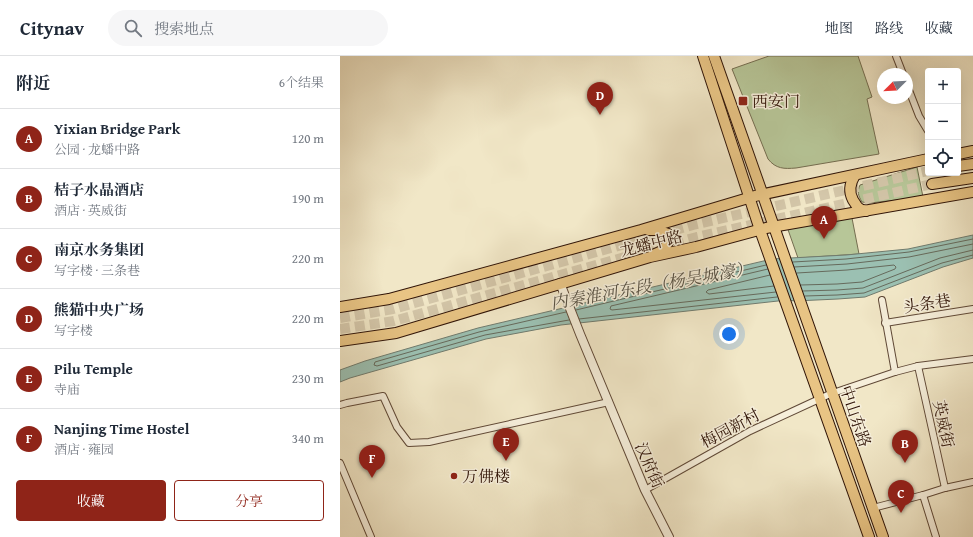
<!DOCTYPE html>
<html lang="zh">
<meta charset="utf-8">
<style>
:root{--surface:#fff;--page:#f6f6f7;--text:#1f2937;--muted:#747a83;--line:#e0e1e3;--accent:#8f2418}
body{margin:0;font-family:"Gentium Book Plus","Noto Serif SC",serif;background:var(--page);color:var(--text)}
.controls{position:absolute;right:12px;top:12px;display:grid;overflow:hidden;border-radius:4px;box-shadow:0 4px 16px #0002}
.controls button{width:36px;height:36px;display:grid;place-items:center;padding:0;border:0;border-bottom:1px solid var(--line);background:var(--surface);color:var(--text);font:20px sans-serif}
.compass{position:absolute;left:537px;top:12px;width:36px;height:36px;border-radius:50%;background:var(--surface);box-shadow:0 4px 16px #0002;rotate:246deg}
.you{position:absolute;left:389px;top:278px;width:14px;height:14px;margin:-10px;border:3px solid #fff;border-radius:50%;background:#1a73e8;box-shadow:0 0 0 6px #1a73e833}
.badge{display:grid;place-items:center;width:26px;height:26px;border-radius:50%;background:var(--accent);color:#fff;font-size:13px;font-weight:700}
.pin{position:absolute;translate:-50% -33px;filter:drop-shadow(0 1px 2px #0008)}
.pin::after{content:'';position:absolute;top:21px;width:14px;height:12px;background:inherit;clip-path:polygon(0 0,100% 0,50% 100%)}
.list{margin:0;padding:0;list-style:none}
h2{display:flex;justify-content:space-between;align-items:center;height:52px;margin:0;padding:0 16px;font-size:17px}
h2 small{font-size:13px;font-weight:400;color:var(--muted)}
.list li{display:grid;grid-template-columns:26px 1fr auto;gap:12px;align-items:center;box-sizing:border-box;height:60px;padding:0 16px;border-top:1px solid var(--line)}
.list b{display:block;font-size:15px;white-space:nowrap}
.list p{margin:0;font-size:13px;white-space:nowrap;color:var(--muted)}
.list em{font-size:13px;font-style:normal;color:var(--muted)}
.actions{display:flex;gap:8px;padding:12px 16px}
.actions a{flex:1;padding:9px 0;border:1px solid var(--accent);border-radius:4px;text-align:center;font-size:14px;color:var(--accent)}
.actions .main{background:var(--accent);color:#fff}
.icon{flex:none;width:22px;height:22px;fill:none;stroke:currentColor;stroke-width:2;stroke-linecap:round;stroke-linejoin:round}
.map{position:relative;flex:none;width:633px;height:481px;overflow:hidden}
header{display:flex;align-items:center;gap:24px;box-sizing:border-box;height:56px;padding:0 20px;background:var(--surface);border-bottom:1px solid var(--line)}
header strong{font-size:19px}
nav{display:flex;gap:22px;margin-inline-start:auto;font-size:14px}
.search{width:280px;height:36px;background:var(--page);display:flex;align-items:center;gap:10px;box-sizing:border-box;padding:0 14px;border-radius:22px;color:var(--muted);font-size:15px}
main{display:flex}
aside{flex:1;background:var(--surface)}
.map>svg:first-child{display:block}
.green{fill:#b7c698;stroke:#746d50}
.water{fill:#9bc0b2;stroke:#707b6e}
.lines{fill:none;stroke-linecap:round;stroke-linejoin:round}
.shore{stroke:#666a5c;stroke-width:1}
.trunk-tunnel{stroke:#d4c7aa;stroke-width:10;stroke-dasharray:10 5;stroke-linecap:butt}
.minor-casing{stroke:#604937;stroke-width:8}
.tertiary-casing{stroke:#604937;stroke-width:10}
.primary-casing{stroke:#301407;stroke-width:12}
.trunk-casing{stroke:#301407;stroke-width:12}
.minor{stroke:#f6efdb;stroke-width:6}
.tertiary{stroke:#f6efdb;stroke-width:8}
.primary{stroke:#e8c484;stroke-width:10}
.trunk{stroke:#e8c484;stroke-width:10}
.poi-dot{fill:#8f2418;stroke:#f6efdb;stroke-width:1.5}
.labels{text-anchor:middle;dominant-baseline:central;stroke-width:3;stroke-linejoin:round;paint-order:stroke}
.poi-label{font-size:16px;fill:#301407;stroke:#f6efdb;text-anchor:start}
.street-label{font-size:16px;fill:#301407;stroke:#f6efdb}
.water-label{font-size:17px;font-style:italic;fill:#555043;stroke:#f6efdb}
</style>
<header>
<strong>Citynav</strong>
<div class="search"><svg class="icon" aria-label="search" viewBox="0 0 24 24"><circle cx="10" cy="10" r="6"/><path d="M15 15l6 6"/></svg>搜索地点</div>
<nav><a>地图</a><a>路线</a><a>收藏</a></nav>
</header>
<main>
<aside>
<h2>附近<small>6个结果</small></h2>
<ul class="list">
<li><span class="badge">A</span><div><b>Yixian Bridge Park</b><p>公园 · 龙蟠中路</p></div><em>120 m</em></li>
<li><span class="badge">B</span><div><b>桔子水晶酒店</b><p>酒店 · 英威街</p></div><em>190 m</em></li>
<li><span class="badge">C</span><div><b>南京水务集团</b><p>写字楼 · 三条巷</p></div><em>220 m</em></li>
<li><span class="badge">D</span><div><b>熊猫中央广场</b><p>写字楼</p></div><em>220 m</em></li>
<li><span class="badge">E</span><div><b>Pilu Temple</b><p>寺庙</p></div><em>230 m</em></li>
<li><span class="badge">F</span><div><b>Nanjing Time Hostel</b><p>酒店 · 雍园</p></div><em>340 m</em></li>
</ul>
<div class="actions"><a class="main">收藏</a><a>分享</a></div>
</aside>
<div class="map">
<svg width="633" height="481" viewBox="0 0 633 481">
<rect width="100%" height="100%" fill="#f1e7c7"/>
<filter id="stains"><feTurbulence type="fractalNoise" baseFrequency=".005" numOctaves="4"/><feColorMatrix values="0 0 0 0 .2 0 0 0 0 .09 0 0 0 0 .02 0 0 0 .5 -.17"/></filter>
<radialGradient id="worn" r=".72"><stop offset=".6" stop-color="#630" stop-opacity="0"/><stop offset="1" stop-color="#630" stop-opacity=".3"/></radialGradient>
<g class="green">
<path d="M429,0H518L532,41L527,43L539,98L456,112C444,113 436,113 428,103L392,13Z"/>
<path d="M577,111L583,141L530,147L522,146C518,139 517,136 520,129Z"/>
<polygon points="511,157 519,198 458,202 446,168"/>
</g>
<polygon class="water" points="633,179 633,202 603,211 525,241 498,243 455,245 447,244 221,269 146,283 10,322 0,326 0,314 25,305 138,272 432,203 506,199 568,193"/>
<g class="lines">
<g class="shore">
<polyline points="453,206 506,203 569,196 633,183"/>
<polyline points="454,211 507,208 569,201 633,188"/>
<polyline points="428,213 271,250 270,253 272,254 436,236"/>
<polyline points="457,217 507,214 554,209 556,211 555,213 522,226 497,228 461,229"/>
<polyline points="430,219 368,234 366,236 369,238 434,230"/>
<polyline points="463,235 497,234 523,232 600,202 633,194"/>
<polyline points="465,240 497,239 524,237 602,207 633,199"/>
<polyline points="236,254 426,209"/>
<polyline points="226,256 139,276 35,306 34,309 37,310 145,279 229,264"/>
<polyline points="239,263 437,241"/>
</g>
<g class="trunk-tunnel">
<polyline points="0,262 53,253 353,169 588,115"/>
<polyline points="0,273 54,265 357,181 592,128"/>
</g>
<g class="minor-casing">
<g id="minor">
<polyline points="556,0 563,18"/>
<polyline points="567,29 579,60 588,75"/>
<polyline points="542,244 555,316"/>
<polyline points="545,267 633,253"/>
<polyline points="578,310 605,432"/>
<polyline points="0,349 7,347 43,340 57,371 69,387 89,386 269,346"/>
<polyline points="0,407 31,481"/>
<polyline points="305,434 410,375 490,338 555,316 578,310 633,303"/>
<polyline points="583,439 596,481"/>
<polyline points="533,452 583,439 605,432 633,426"/>
</g>
</g>
<g class="tertiary-casing">
<polyline id="tertiary" points="220,227 240,278 305,434 329,481"/>
</g>
<g class="primary-casing">
<g id="primary">
<polyline points="363,0 420,174 529,481"/>
<polyline points="374,0 543,481"/>
<polyline points="618,98 633,95"/>
<path d="M515,119C510,127 508,135 513,144C515,147 517,151 519,152C521,154 524,154 526,155"/>
<polyline points="308,174 317,174 328,178 330,182 324,194 315,198"/>
<polyline points="0,251 49,243 301,174 415,140 588,103"/>
<polyline points="0,285 56,277 310,201 356,191 426,172 633,136"/>
</g>
</g>
<g class="trunk-casing">
<g id="trunk">
<polyline points="618,110 633,108"/>
<polyline points="592,128 633,122"/>
</g>
</g>
<use href="#minor" class="minor"/>
<use href="#tertiary" class="tertiary"/>
<use href="#primary" class="primary"/>
<use href="#trunk" class="trunk"/>
</g>
<g class="poi-dot">
<rect x="398" y="40" width="10" height="10" rx="2"/>
<circle cx="114" cy="420" r="4"/>
</g>
<g class="labels">
<g class="poi-label">
<text x="412" y="45">西安门</text>
<text x="122" y="420">万佛楼</text>
</g>
<g class="street-label">
<text transform="translate(311 187) rotate(-14)">龙蟠中路</text>
<text transform="translate(587 247) rotate(-9)">头条巷</text>
<text transform="translate(516 360) rotate(71)">中山东路</text>
<text transform="translate(604 368) rotate(78)">英威街</text>
<text transform="translate(390 372) rotate(-28)">梅园新村</text>
<text transform="translate(310 409) rotate(66)">汉府街</text>
</g>
<g class="water-label">
<text transform="translate(311 229) rotate(-10)">内秦淮河东段（杨吴城濠）</text>
</g>
</g>
<rect width="100%" height="100%" filter="url(#stains)"/>
<rect width="100%" height="100%" fill="url(#worn)"/>
</svg>
<div class="controls">
<button>+</button>
<button>−</button>
<button><svg class="icon" aria-label="locate" viewBox="0 0 24 24"><circle cx="12" cy="12" r="6"/><path d="M12 2v4M12 18v4M2 12h4M18 12h4"/></svg></button>
</div>
<svg class="compass" viewBox="-18 -18 36 36"><path d="M0-13l5 13h-10z" fill="#e53935"/><path d="M0 13l5-13h-10z" fill="#747a83"/></svg>
<div class="you"></div>
<div class="pin badge" style="left:484px;top:183px">A</div>
<div class="pin badge" style="left:565px;top:407px">B</div>
<div class="pin badge" style="left:561px;top:457px">C</div>
<div class="pin badge" style="left:260px;top:59px">D</div>
<div class="pin badge" style="left:166px;top:405px">E</div>
<div class="pin badge" style="left:32px;top:422px">F</div>
</div>
</main>
